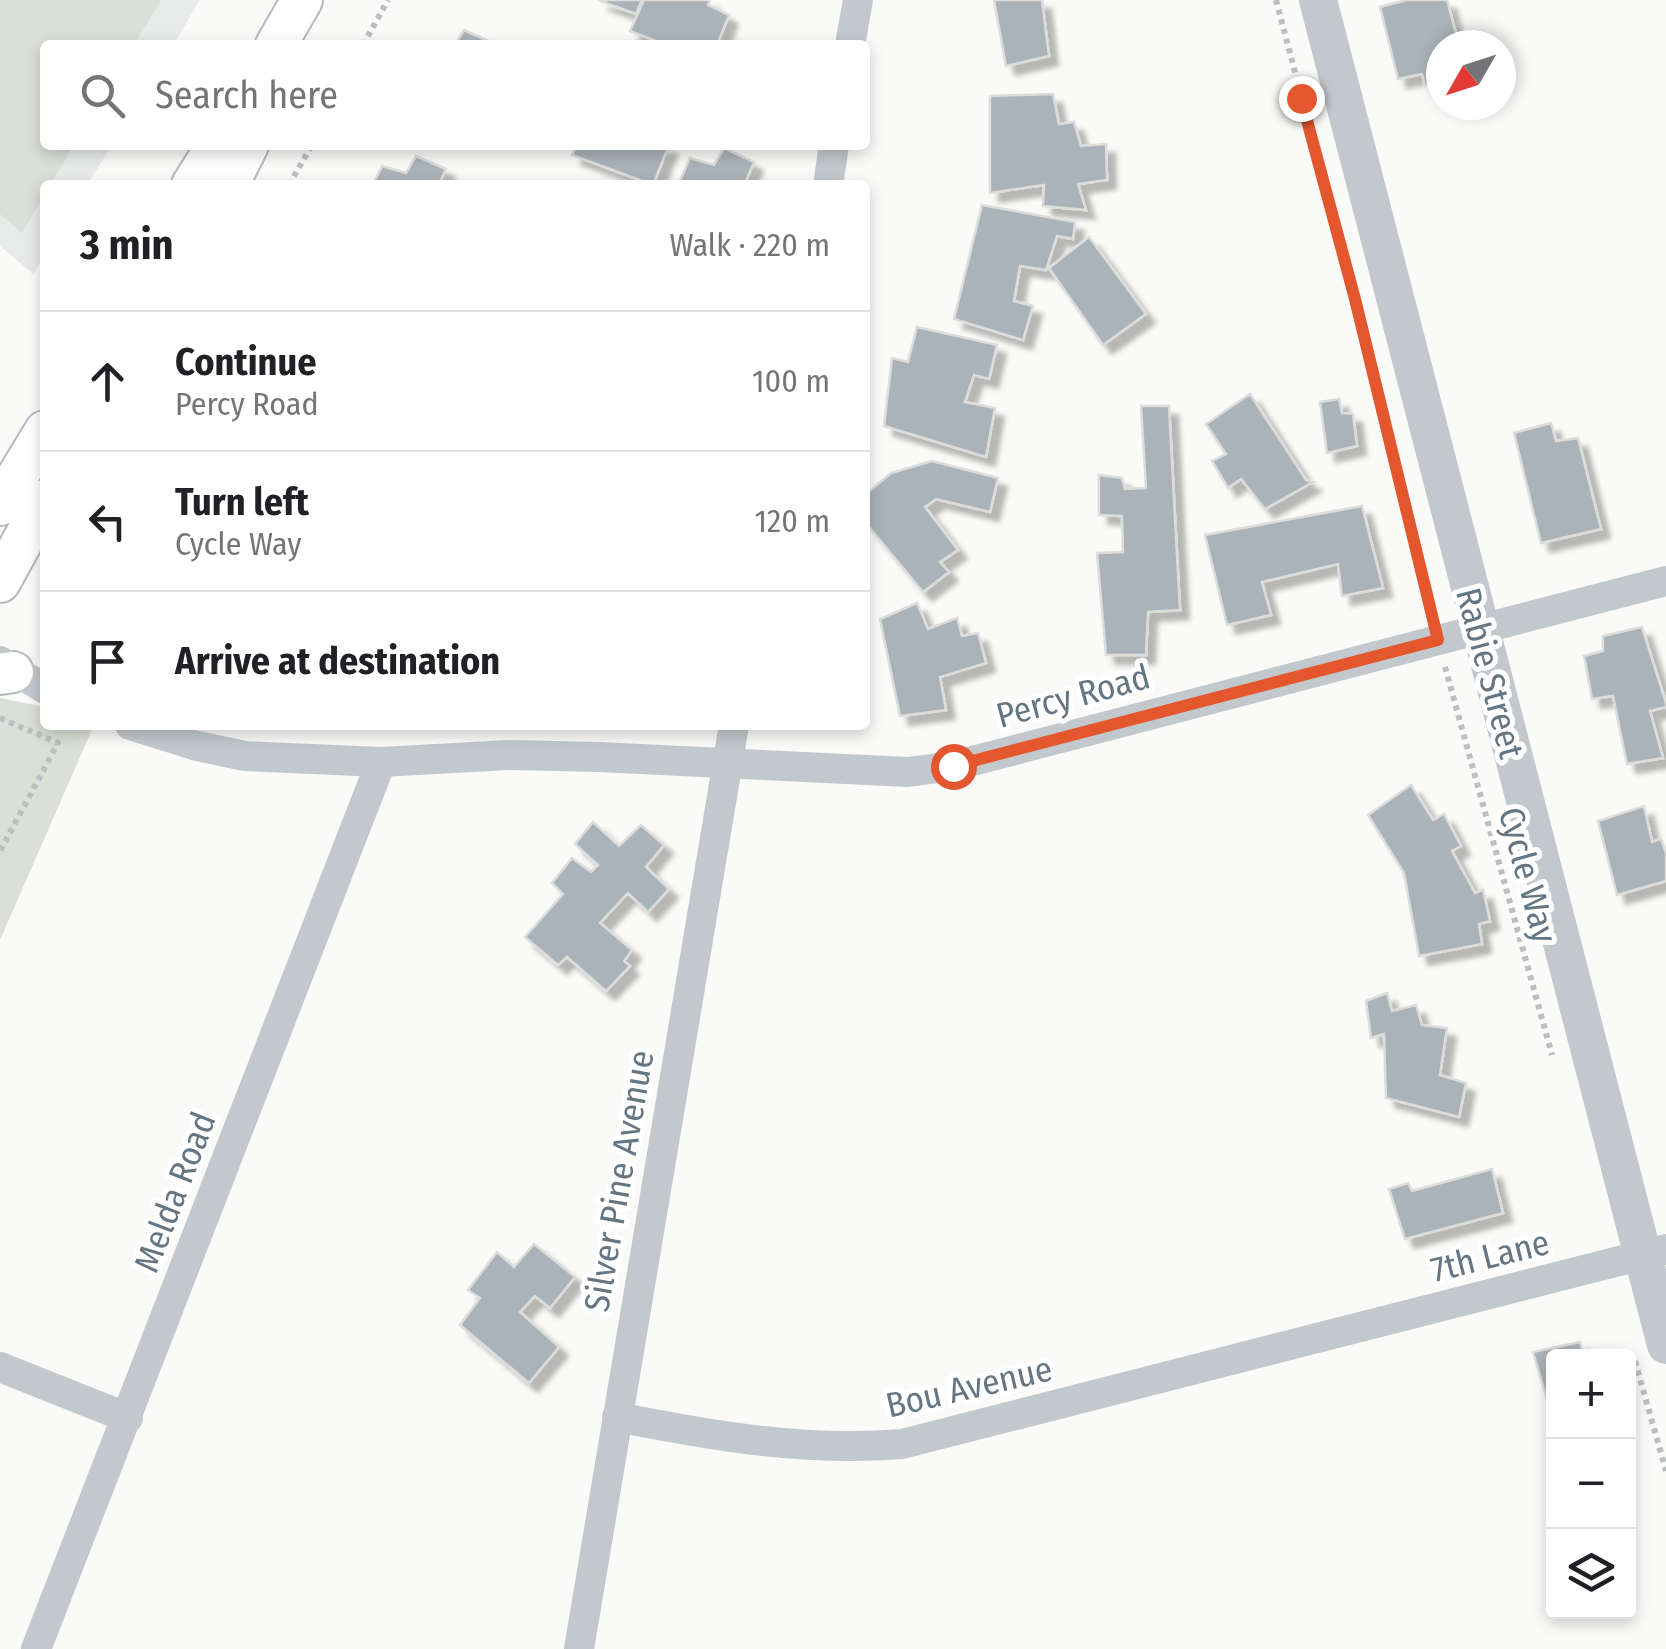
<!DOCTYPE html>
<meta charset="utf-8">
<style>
:root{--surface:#fff;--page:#f6f6f6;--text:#202124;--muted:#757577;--line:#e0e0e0}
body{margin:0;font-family:"Fira Sans Condensed",sans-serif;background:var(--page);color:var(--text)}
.controls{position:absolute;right:30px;bottom:30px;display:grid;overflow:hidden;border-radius:10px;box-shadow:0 5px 15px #0003}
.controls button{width:90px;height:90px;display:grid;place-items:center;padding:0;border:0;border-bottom:2px solid var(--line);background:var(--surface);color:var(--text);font:50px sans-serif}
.compass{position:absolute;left:1426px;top:30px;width:90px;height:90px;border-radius:50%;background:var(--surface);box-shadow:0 5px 15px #0003;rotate:231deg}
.stop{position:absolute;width:30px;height:30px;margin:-22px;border:8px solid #e4572e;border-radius:50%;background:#fff}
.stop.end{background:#e4572e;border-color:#fff;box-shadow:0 2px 10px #0008}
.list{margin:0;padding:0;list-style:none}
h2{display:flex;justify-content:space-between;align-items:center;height:130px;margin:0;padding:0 40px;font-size:42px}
h2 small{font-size:32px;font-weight:400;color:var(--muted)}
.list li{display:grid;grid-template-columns:65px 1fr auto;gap:30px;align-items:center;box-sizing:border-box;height:140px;padding:0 40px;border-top:2px solid var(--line)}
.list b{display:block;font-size:38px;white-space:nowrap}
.list p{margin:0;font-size:32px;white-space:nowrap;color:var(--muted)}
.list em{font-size:32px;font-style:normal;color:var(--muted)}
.icon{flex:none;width:55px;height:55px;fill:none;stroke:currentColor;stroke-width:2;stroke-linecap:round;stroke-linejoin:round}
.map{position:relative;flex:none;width:1666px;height:1649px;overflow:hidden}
.search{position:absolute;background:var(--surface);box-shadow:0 5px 15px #0003;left:40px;top:40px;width:830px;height:110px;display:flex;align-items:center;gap:25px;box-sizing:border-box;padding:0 35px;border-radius:10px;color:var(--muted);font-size:38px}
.panel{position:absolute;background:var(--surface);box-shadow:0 5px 15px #0003;left:40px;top:180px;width:830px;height:550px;border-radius:10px}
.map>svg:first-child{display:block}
.built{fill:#e8e9e9}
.green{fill:#dadfd7}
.building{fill:#aab3b9;stroke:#dcdcda;stroke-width:2.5;filter:url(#shadow)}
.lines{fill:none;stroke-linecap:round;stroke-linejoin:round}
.secondary-casing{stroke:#b3babf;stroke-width:44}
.path{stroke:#bbbfc2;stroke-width:6;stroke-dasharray:5 5;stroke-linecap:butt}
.minor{stroke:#c3c8cc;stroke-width:30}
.tertiary{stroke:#c3c8cc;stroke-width:38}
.secondary{stroke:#fff;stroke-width:40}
.route{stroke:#e4572e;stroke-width:12}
.labels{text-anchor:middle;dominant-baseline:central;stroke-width:10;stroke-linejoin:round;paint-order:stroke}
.street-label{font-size:35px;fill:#657683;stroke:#fff}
</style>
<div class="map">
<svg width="1666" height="1649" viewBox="0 0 1666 1649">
<defs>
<filter id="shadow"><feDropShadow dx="9" dy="9" stdDeviation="2.5" flood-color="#0004"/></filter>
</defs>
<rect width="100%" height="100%" fill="#fafaf8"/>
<polygon class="built" points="0,0 200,0 173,45 45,45 45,145 112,145 87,185 45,185 45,254 33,274 0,246"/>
<g class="green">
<polygon points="0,0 161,0 134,45 45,45 45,145 74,145 50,185 45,185 45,194 22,233 0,214"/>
<polygon points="0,698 45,707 45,725 94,725 0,940"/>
</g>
<g class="building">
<polygon points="598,0 642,0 636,14"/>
<polygon points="644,0 710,0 708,5 729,15 717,45 667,45 630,31"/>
<polygon points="994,0 1042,0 1049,56 1006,66"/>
<polygon points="1407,0 1447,0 1459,45 1441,45 1441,82 1425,86 1422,74 1398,79 1380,7"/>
<polygon points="464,30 495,44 494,45 455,45"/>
<polygon points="1053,94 1059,124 1074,122 1081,146 1106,144 1107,180 1078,184 1086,210 1043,206 1044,185 990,193 990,96"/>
<polygon points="577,145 669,145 653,185 572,155"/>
<polygon points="724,148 754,162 746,181 756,185 678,185 690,158 714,165"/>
<polygon points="416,156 446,169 439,185 373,185 382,166 406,173"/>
<polygon points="982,205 1075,222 1073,239 1057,236 1046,270 1020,266 1014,301 1033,306 1023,340 954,319"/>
<polygon points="1089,237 1146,314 1103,345 1049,268"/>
<polygon points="917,327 997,345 989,379 974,375 965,402 995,408 986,457 884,426 892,358 908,362"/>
<polygon points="1250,394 1306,480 1313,482 1265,509 1241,479 1228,488 1212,461 1226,454 1206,424"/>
<polygon points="1339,399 1342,413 1353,414 1357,446 1327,453 1320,402"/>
<polygon points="1141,406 1169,406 1180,610 1148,612 1146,655 1106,655 1097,553 1123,552 1122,516 1099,515 1099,475 1122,478 1125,489 1146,488"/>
<polygon points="1551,423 1556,441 1578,438 1601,529 1541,543 1514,433"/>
<polygon points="932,461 998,478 990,512 936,499 925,507 958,550 940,562 949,572 923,592 865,522 865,495 891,473"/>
<polygon points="1362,506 1383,588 1342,596 1338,564 1262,582 1271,615 1227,625 1205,535"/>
<polygon points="917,603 928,629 957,618 962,636 978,633 986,663 940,677 946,710 900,716 880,619"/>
<polygon points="1642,627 1666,703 1666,707 1650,711 1663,758 1627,764 1613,696 1592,699 1584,656 1603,651 1603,636"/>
<polygon points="1411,785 1433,820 1444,814 1461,846 1452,851 1475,893 1483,890 1490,921 1479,924 1482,944 1419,956 1404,873 1368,815"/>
<polygon points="1644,806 1652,842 1661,839 1666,853 1666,881 1617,895 1598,821"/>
<polygon points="593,822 619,846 641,825 664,845 646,867 669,889 648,912 628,893 600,923 632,950 624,961 630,966 606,991 567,957 558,965 525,937 563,894 552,883 572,858 591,872 598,865 575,844"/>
<polygon points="1387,993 1392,1011 1416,1005 1422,1025 1447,1028 1440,1075 1466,1083 1459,1117 1386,1098 1384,1034 1371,1038 1366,1001"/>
<polygon points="1492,1169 1503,1213 1405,1239 1389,1189 1408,1183 1412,1191"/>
<polygon points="534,1244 575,1277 550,1308 535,1296 520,1312 559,1347 529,1383 460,1325 480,1298 468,1290 497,1252 514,1267"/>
<polygon points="1580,1342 1584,1356 1554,1356 1554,1423 1533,1352"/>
</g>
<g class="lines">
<g class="secondary-casing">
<g id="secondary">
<polyline points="276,45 302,0"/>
<polyline points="192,185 217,145"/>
<polyline points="228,185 248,145"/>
<polyline points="0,505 45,431"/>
<polyline points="0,582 45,500"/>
<polyline points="0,674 13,672"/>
</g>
</g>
<g class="path">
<polyline points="1276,0 1355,299 1429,612"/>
<polyline points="363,45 388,0"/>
<polyline points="289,185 312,145"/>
<polyline points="1445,667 1552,1055"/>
<polyline points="0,718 58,743 0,851"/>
<polyline points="1635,1361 1666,1471"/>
</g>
<g class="minor">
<polyline points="850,45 858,0"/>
<polyline points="828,185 834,145"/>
<polyline points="0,661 45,689"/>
<polyline points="130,725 197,746 245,756 381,762 509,755 599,757 908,772 953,766 1666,581"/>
<polyline points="0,1367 128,1418"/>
<path d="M617,1417C713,1436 805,1452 902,1444L1666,1249"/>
<polyline points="36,1649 381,762"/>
<polyline points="579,1649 734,725"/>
</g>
<polyline class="tertiary" points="1318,0 1666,1345"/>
<use href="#secondary" class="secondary"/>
</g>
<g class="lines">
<polyline class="route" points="953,766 1438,640 1355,299 1301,98"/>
</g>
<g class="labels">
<g class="street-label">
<text transform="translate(1490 673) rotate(75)">Rabie Street</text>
<text transform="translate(1073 696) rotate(-15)">Percy Road</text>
<text transform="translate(1528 875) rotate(75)">Cycle Way</text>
<text transform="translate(619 1181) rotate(-80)">Silver Pine Avenue</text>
<text transform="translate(175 1192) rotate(-69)">Melda Road</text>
<text transform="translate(1490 1256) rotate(-14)">7th Lane</text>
<text transform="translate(969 1387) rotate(-13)">Bou Avenue</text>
</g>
</g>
</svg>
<div class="controls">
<button>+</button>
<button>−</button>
<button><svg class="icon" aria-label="layers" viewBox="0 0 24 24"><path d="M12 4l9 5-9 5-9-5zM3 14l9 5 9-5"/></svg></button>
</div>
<svg class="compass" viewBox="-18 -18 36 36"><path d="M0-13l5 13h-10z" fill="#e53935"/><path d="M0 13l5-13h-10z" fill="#757577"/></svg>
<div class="stop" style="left:953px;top:766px"></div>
<div class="stop end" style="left:1301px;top:98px"></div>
<div class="search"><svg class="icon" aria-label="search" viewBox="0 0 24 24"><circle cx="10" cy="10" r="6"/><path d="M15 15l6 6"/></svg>Search here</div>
<section class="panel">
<h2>3 min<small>Walk · 220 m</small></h2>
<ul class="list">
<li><svg class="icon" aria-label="ahead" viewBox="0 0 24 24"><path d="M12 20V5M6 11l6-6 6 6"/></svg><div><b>Continue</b><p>Percy Road</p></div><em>100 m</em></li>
<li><svg class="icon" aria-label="left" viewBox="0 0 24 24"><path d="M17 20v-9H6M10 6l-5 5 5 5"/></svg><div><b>Turn left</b><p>Cycle Way</p></div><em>120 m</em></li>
<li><svg class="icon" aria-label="arrive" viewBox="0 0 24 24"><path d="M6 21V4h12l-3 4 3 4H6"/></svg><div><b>Arrive at destination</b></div></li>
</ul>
</section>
</div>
